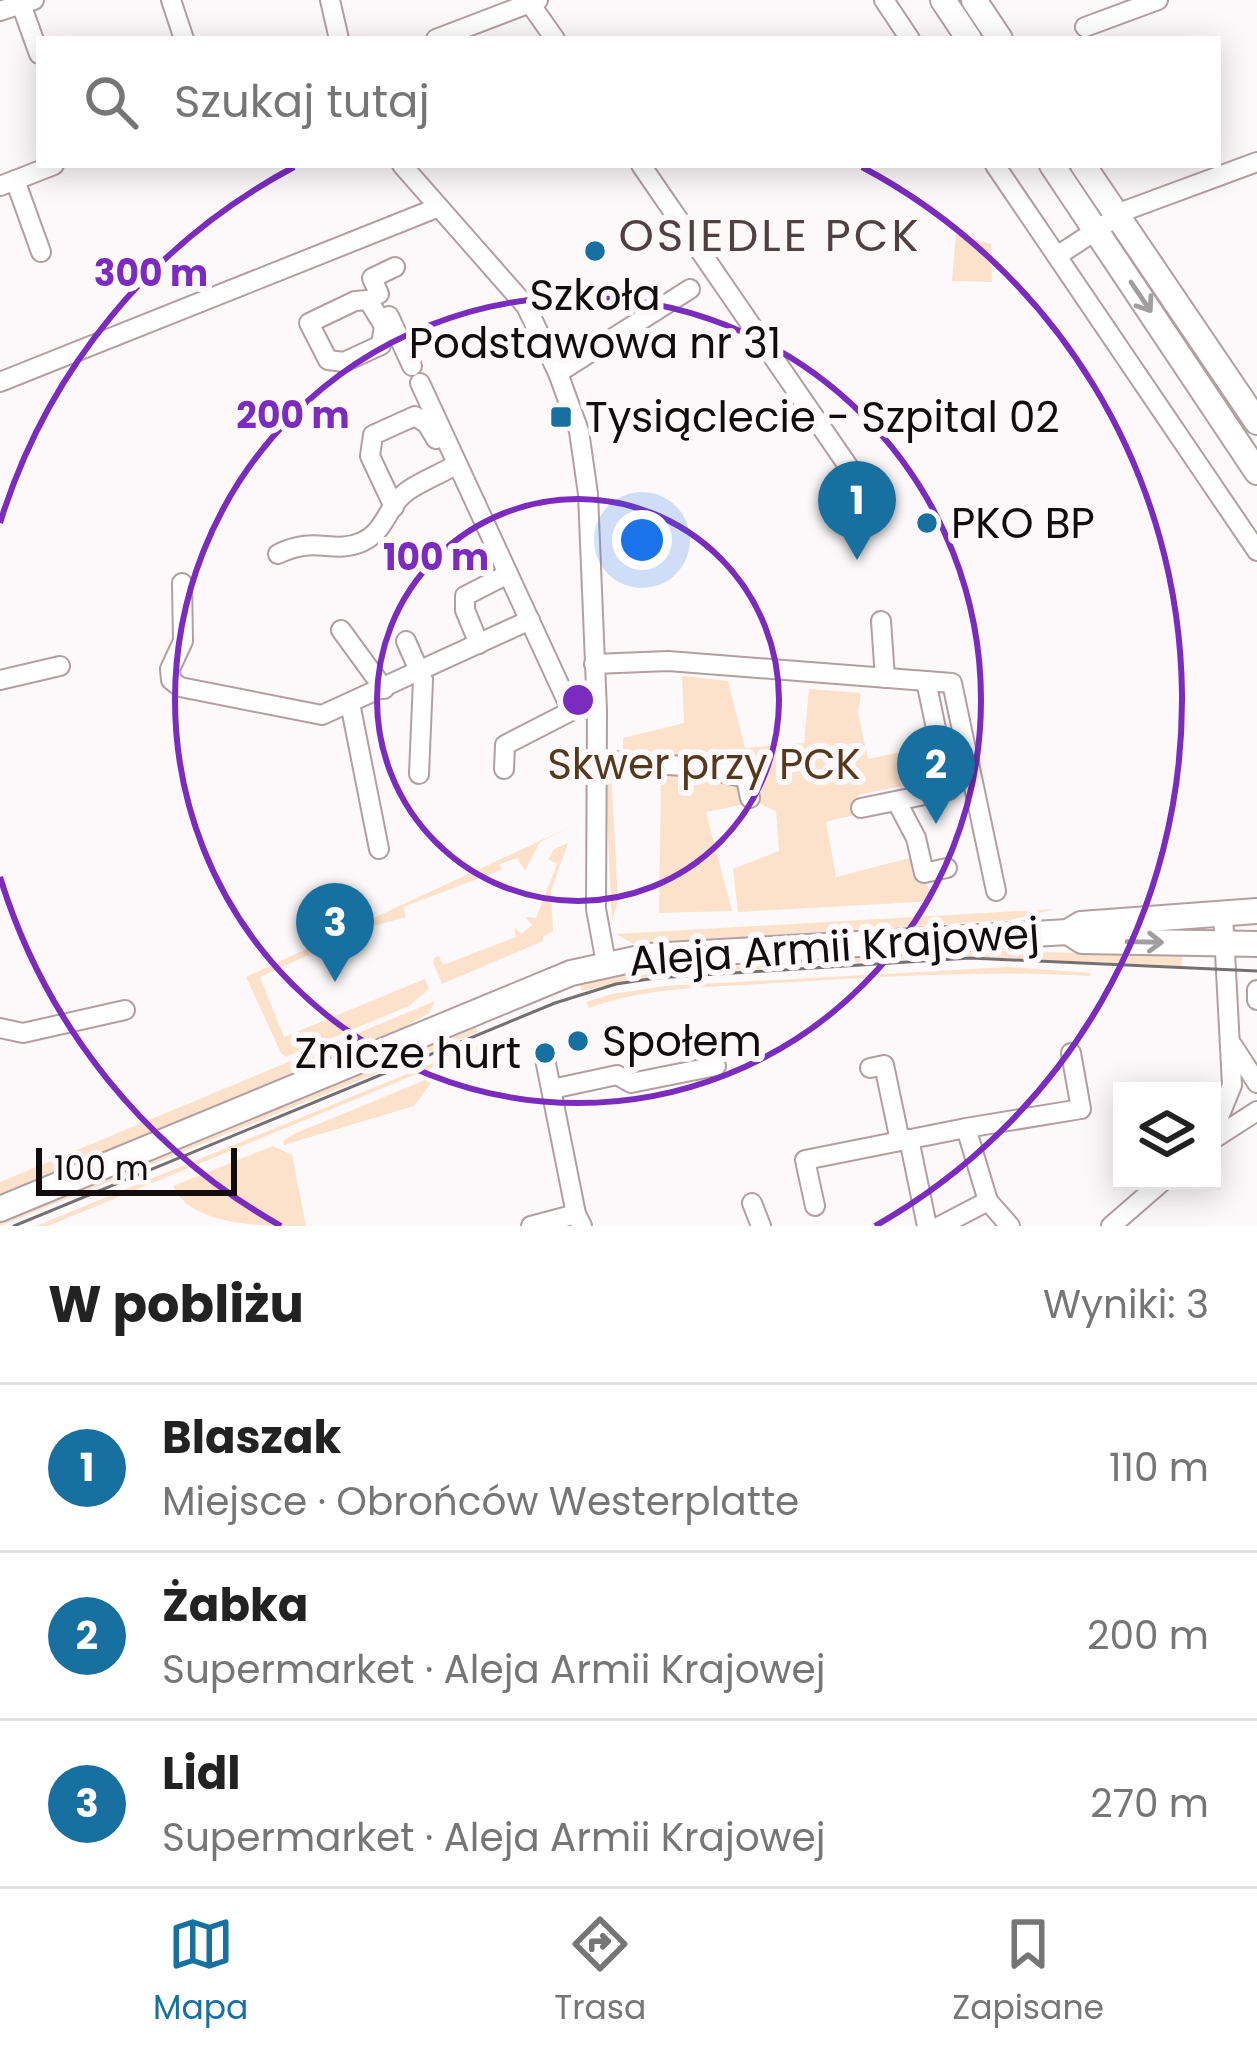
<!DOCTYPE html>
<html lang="pl">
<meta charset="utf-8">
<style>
:root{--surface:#fff;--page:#f2f2f2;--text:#222;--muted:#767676;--line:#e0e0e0;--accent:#1870a0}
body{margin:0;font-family:Poppins,sans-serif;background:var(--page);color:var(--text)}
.controls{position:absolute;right:36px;bottom:36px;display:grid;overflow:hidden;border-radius:0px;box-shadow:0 6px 30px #0003}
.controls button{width:108px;height:108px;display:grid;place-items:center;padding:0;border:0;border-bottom:3px solid var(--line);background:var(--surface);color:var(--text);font:60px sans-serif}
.scale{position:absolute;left:36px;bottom:30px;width:201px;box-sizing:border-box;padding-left:12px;border:6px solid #120c0d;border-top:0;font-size:33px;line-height:42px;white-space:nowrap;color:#120c0d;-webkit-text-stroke:9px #fdf9fa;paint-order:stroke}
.you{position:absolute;left:642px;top:540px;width:42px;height:42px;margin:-30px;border:9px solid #fff;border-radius:50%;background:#1a73e8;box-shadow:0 0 0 18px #1a73e833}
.badge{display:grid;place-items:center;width:78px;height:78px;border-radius:50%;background:var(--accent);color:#fff;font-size:39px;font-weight:700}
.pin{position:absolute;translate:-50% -99px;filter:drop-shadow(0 3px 6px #0008)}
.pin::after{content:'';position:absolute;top:63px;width:42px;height:36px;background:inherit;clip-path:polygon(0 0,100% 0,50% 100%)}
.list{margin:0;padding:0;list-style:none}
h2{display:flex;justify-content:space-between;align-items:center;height:156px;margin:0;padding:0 48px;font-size:51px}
h2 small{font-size:39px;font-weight:400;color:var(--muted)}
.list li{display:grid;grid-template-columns:78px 1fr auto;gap:36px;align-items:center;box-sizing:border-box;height:168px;padding:0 48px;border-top:3px solid var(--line)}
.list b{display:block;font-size:45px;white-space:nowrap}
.list p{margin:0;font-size:39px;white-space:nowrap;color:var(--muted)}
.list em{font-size:39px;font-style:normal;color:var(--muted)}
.icon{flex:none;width:66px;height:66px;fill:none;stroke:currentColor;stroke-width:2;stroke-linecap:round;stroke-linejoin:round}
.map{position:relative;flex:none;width:1257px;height:1226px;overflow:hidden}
.search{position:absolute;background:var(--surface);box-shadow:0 6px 30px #0003;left:36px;right:36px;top:36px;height:132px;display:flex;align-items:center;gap:30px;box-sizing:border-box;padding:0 42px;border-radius:0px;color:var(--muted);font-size:45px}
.sheet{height:660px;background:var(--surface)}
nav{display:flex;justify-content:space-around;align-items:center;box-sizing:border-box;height:168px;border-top:3px solid var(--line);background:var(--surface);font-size:33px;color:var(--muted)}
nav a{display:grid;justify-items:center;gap:6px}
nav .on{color:var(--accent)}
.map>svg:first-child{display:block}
.green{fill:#fce2cb}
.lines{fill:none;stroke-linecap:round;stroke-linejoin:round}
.minor-casing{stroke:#b29fa1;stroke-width:22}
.major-casing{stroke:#b29fa1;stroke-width:28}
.minor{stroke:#fff;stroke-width:18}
.major{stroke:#fff;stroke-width:24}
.tram{stroke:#746f70;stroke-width:3}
.oneway{stroke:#a09e9e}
.ring{fill:none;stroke:#7b2cbf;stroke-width:6}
.poi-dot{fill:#1870a0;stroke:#fdf9fa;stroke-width:4.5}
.labels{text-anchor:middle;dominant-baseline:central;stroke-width:12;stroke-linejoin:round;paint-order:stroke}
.poi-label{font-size:42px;fill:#120c0d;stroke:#fdf9fa;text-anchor:start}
.park-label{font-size:42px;fill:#56391d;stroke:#fdf9fa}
.street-label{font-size:42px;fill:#120c0d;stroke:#fdf9fa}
.neighbourhood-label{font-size:45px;letter-spacing:3px;fill:#504042;stroke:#fdf9fa}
.centre{fill:#7b2cbf;stroke:#fdf9fa;stroke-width:6}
.ring-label{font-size:36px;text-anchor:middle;font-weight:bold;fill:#7b2cbf;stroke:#fdf9fa;stroke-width:12;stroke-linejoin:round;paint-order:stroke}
</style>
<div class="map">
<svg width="1257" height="1226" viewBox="0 0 1257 1226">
<rect width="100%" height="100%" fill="#fdf9fa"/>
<g class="green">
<polygon points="956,234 991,244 992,282 952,281"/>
<polygon points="682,676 728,681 745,748 804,743 809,689 861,693 858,713 868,759 929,746 936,779 858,795 858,814 826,822 836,877 913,857 935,901 738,912 733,869 779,851 776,811 755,802 706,812 732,911 659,913 661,776 622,771 623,738 684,723"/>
<polygon points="611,768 618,901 612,921 605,774"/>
<polygon points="570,827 540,842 525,871 517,858 500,864 501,870 403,907 406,917 370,927 260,977 284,1037 425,979 429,989 409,1006 286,1057 281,1053 246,977"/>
<polygon points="568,843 551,891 553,931 543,937 543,941 442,984 433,962 435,957 439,956 443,965 516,937 514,927 521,934 532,925 525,917 536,918 557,864 548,859 554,849"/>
<polygon points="1054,909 1010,920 634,944 616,934"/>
<polygon points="973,950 1182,956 1182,966 962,956 658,975 582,991 580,983 649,969"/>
<path d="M1008,967L1090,973V976C983,970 879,977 773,983C711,988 648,986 589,1008L586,1002L612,994L666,986Z"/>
<polygon points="435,1001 429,1013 407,1026 0,1196 0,1182"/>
<polygon points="476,1027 478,1032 0,1226 0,1222"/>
<polygon points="480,1044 483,1050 424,1071 48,1226 36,1226"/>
<polygon points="425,1080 431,1083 414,1106 284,1145 283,1141 294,1134"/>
<path d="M273,1146L292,1155L306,1226C259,1226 191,1226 173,1186Z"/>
</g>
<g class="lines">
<g class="minor-casing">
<g id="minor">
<polyline points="171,0 184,39"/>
<polyline points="330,0 339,39"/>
<polyline points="884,0 910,39"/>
<polyline points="21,4 39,54"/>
<polyline points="531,5 555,39"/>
<polyline points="0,11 34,0"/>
<polyline points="1085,27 1158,0"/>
<polyline points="436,39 538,0"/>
<polyline points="402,165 526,306 558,373 579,431 588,494 597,711 596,909 606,963"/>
<polyline points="641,165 857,479"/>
<polyline points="995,165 1257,551"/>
<polyline points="15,180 41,252"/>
<polyline points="0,186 54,165"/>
<polyline points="1057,256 1127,210 1257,162"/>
<polyline points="379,294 372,278 395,267"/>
<polygon points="368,300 384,326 381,345 344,362 328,360 309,323 355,301"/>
<polyline points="389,316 412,366"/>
<polyline points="558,373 690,289"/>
<polyline points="0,382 439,207"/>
<polyline points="420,383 566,699 571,706 597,711"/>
<polyline points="394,507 370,456 373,435 415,416 427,424 436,439"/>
<path d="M278,554C316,535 332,555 362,542C386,531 387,506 406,492C421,481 441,474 457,464"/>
<polyline points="182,583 183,641 170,669 171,680 180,687 322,715 530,620"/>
<polyline points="881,621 885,678"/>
<polyline points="341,630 384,689"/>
<polyline points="406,641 423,680 419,774"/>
<polyline points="479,644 465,610 465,596 508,574"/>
<polyline points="594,664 668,661 952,683 996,891"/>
<polyline points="0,680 60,666"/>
<polyline points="350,703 379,849"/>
<polyline points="598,760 697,767 746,778 750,798"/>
<polyline points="504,769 505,745 577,708"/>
<polyline points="897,802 916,838 924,873 947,868"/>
<polyline points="861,808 949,790 926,681"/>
<polyline points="1257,990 1257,1000"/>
<polyline points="0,1028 23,1033 125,1010"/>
<polyline points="1233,1046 1257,1083"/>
<polyline points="545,1059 576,1214 582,1226"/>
<polyline points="870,1068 884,1065 900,1141"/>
<polyline points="552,1089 617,1075 631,1083 716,1066"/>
<polyline points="966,1128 1081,1109 1071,1053"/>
<polyline points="1212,1134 1232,1085 1223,914"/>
<polyline points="909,1139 927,1226"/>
<polyline points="1212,1140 1257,1111"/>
<polyline points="752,1203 761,1226"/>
<polyline points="815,1206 805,1160 966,1128 988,1201 1010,1226"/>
<polyline points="531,1226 576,1214"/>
<polyline points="940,1226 988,1201"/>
<polyline points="1111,1226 1163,1181"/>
</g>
</g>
<g class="major-casing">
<g id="major">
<polyline points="943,0 969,39"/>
<polyline points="974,0 1000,39"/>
<polyline points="1052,165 1257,472"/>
<polyline points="1083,165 1257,422"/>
<polyline points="1068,932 1082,941 1257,944"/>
<polyline points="0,1209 571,973 649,956 1068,932 1081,924 1257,911"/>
</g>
</g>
<use href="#minor" class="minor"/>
<use href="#major" class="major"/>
<polyline class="tram" points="14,1226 555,1003 616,984 656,978 970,958 1257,971"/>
</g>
<defs><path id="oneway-shaft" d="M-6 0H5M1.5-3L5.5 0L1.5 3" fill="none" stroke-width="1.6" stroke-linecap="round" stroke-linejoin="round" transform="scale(3)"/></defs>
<g class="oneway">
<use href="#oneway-shaft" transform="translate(1141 297) rotate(56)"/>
<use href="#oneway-shaft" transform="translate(1145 942) rotate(1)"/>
</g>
<g class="ring">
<circle cx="578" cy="700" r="201"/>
<circle cx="578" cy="700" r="403"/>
<path d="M281 1226A604 604 0 0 1 0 877M0 523A604 604 0 0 1 294 167M862 167A604 604 0 0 1 875 1226"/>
</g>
<g class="poi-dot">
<circle cx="595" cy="251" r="12"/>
<rect x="549" y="405" width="24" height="24" rx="6"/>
<circle cx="927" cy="523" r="12"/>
<circle cx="578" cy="1041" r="12"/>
<circle cx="545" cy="1053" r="12"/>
</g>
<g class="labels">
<g class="poi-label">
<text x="595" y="295" text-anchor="middle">Szkoła<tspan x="595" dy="48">Podstawowa nr 31</tspan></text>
<text x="585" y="417">Tysiąclecie - Szpital 02</text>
<text x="951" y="523">PKO BP</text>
<text x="602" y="1041">Społem</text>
<text x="521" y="1053" text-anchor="end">Znicze hurt</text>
</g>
<g class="park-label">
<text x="704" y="764">Skwer przy PCK</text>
</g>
<g class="street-label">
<text transform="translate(834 947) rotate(-4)">Aleja Armii Krajowej</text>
</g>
<g class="neighbourhood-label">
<text x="770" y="235">OSIEDLE PCK</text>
</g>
</g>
<circle cx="578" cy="700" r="18" class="centre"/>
<g class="ring-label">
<text x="151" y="286">300 m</text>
<text x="293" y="428">200 m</text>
<text x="436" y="570">100 m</text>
</g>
</svg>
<div class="controls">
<button><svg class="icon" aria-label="layers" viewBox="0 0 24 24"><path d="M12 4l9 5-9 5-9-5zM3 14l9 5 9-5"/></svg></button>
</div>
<div class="scale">100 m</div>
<div class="you"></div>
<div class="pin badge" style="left:857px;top:560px">1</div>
<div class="pin badge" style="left:936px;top:824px">2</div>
<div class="pin badge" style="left:335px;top:982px">3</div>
<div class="search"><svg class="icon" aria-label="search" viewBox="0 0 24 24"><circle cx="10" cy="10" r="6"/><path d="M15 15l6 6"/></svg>Szukaj tutaj</div>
</div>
<section class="sheet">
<h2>W pobliżu<small>Wyniki: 3</small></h2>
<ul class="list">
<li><span class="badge">1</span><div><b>Blaszak</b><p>Miejsce · Obrońców Westerplatte</p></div><em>110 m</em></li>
<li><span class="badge">2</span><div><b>Żabka</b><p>Supermarket · Aleja Armii Krajowej</p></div><em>200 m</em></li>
<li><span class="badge">3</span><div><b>Lidl</b><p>Supermarket · Aleja Armii Krajowej</p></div><em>270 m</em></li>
</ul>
</section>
<nav>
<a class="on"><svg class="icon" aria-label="map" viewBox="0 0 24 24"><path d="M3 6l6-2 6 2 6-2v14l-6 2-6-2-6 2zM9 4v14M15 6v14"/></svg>Mapa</a>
<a><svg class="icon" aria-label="directions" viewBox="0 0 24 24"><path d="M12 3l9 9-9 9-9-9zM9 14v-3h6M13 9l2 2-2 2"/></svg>Trasa</a>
<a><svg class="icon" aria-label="saved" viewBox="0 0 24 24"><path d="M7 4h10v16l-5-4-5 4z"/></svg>Zapisane</a>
</nav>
